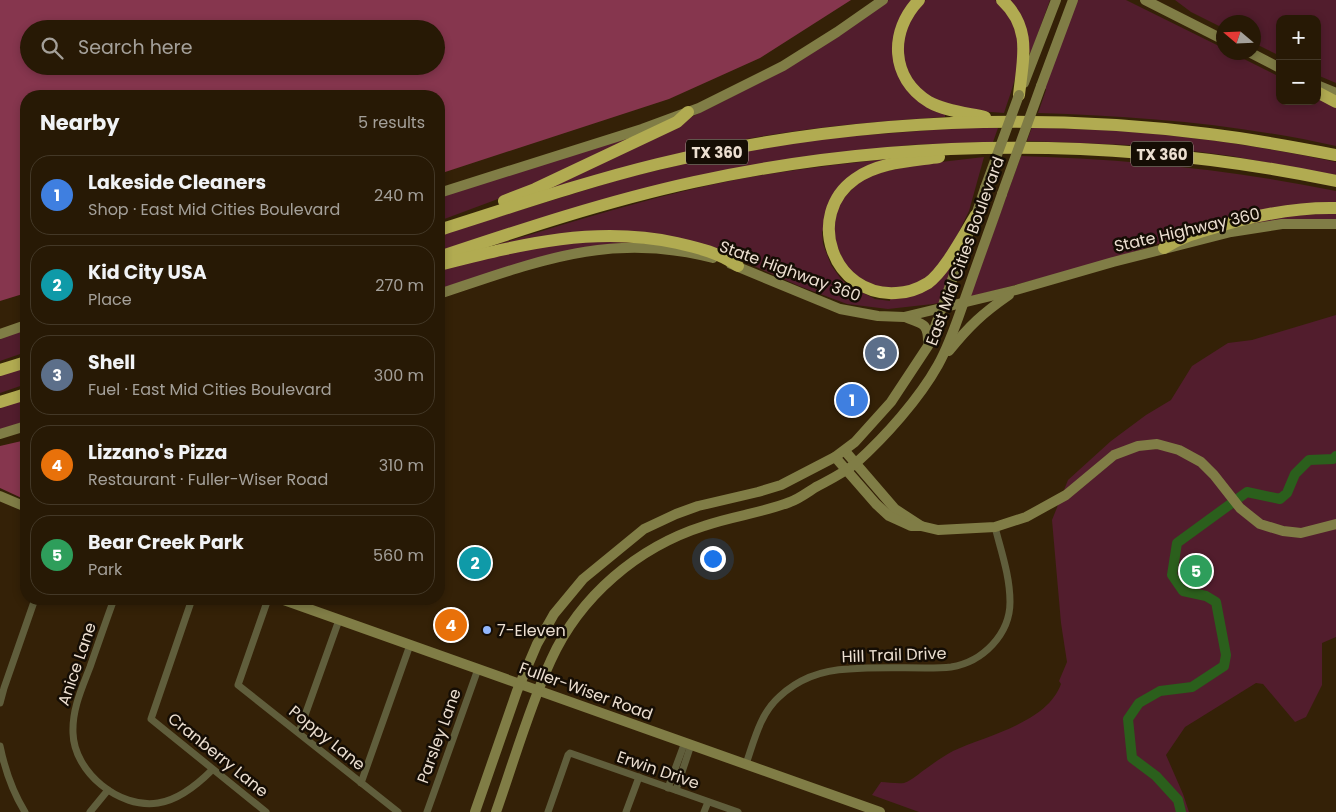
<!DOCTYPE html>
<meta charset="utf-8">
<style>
:root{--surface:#271905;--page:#2f220f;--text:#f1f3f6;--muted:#a4a09a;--line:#433827;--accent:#ea580c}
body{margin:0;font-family:Poppins,sans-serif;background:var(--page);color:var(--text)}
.controls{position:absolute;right:15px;top:15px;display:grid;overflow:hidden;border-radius:10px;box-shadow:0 2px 8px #0003}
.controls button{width:45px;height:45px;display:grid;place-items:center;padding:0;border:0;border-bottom:1px solid var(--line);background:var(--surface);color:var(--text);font:25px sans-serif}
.compass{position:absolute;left:1216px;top:15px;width:45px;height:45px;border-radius:50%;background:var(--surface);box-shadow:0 2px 8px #0003;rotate:289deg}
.you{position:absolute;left:712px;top:558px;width:18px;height:18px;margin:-12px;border:4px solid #fff;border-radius:50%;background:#1a73e8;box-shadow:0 0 0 8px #1a73e833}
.badge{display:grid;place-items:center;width:32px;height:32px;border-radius:50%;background:var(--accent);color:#fff;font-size:16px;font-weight:700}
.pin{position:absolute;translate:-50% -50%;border:2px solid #fff;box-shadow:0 1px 5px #0006}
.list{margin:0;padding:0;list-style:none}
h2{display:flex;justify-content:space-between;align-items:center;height:65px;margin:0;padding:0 20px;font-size:21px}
h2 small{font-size:16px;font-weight:400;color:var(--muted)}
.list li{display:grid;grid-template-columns:32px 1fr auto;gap:15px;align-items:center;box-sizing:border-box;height:80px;margin:0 10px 10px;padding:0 10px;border:1px solid var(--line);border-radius:20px}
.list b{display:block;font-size:19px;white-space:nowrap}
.list p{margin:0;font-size:16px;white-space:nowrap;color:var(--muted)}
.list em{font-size:16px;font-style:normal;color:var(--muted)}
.icon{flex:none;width:28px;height:28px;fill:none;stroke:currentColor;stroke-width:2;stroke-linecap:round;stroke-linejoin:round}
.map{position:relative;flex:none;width:1336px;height:812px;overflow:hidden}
.search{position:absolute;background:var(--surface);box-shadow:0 2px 8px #0003;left:20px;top:20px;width:425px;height:55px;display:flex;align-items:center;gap:12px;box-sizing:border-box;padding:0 18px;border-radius:28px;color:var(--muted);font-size:19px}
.panel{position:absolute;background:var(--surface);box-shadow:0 2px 8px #0003;left:20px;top:90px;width:425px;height:515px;border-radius:20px}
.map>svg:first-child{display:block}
.green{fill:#521d2d}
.forest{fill:#86364e;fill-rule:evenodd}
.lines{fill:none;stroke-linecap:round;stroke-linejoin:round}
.river{stroke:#2b5f1c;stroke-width:10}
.street{stroke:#605e3c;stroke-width:7}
.secondary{stroke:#807d46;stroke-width:10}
.highway{stroke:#b1ab51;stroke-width:12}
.secondary-bridge{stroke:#807d46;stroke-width:10}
.poi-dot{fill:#92b7fd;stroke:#150d04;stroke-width:2}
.labels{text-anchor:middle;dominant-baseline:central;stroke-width:5;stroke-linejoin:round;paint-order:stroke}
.shield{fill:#150d04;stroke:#aca094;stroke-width:1}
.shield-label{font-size:15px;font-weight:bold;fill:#ecdfd1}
.street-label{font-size:16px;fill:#ecdfd1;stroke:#150d04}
.poi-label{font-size:16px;fill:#ecdfd1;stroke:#150d04;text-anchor:start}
</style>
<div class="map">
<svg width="1336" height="812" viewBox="0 0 1336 812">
<rect width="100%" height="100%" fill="#342107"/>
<g class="green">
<path d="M889,0H915L897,65L945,112V117C871,122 798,128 726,143C662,156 599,175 535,193L724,101L832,40Z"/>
<path d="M926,0H995C1033,33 1018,72 1004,113L965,110L926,96L909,76L901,50L908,21L917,7Z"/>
<polygon points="1006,0 1050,0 1031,53 1027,52"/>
<path d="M1076,0H1126L1223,48L1224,52L1232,53L1280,77V101H1317V95L1336,105V146C1237,124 1138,116 1038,113L1046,90L1045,88Z"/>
<polygon points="1175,0 1336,0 1336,83 1317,75 1317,19 1280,19 1280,56 1254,43 1254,22 1224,22 1223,28 1191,12"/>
<path d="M1032,127C1062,129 1091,129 1120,131C1193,136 1265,147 1336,162V175L1231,156L1154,146L1027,141Z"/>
<polygon points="958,128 998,128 993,142 911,145 803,158 439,253 439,235 625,178 726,154 814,139"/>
<polygon points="642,132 525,189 439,221 439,197"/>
<path d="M1021,156C1127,159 1232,170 1336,191V205L1164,242L1112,259L970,297Z"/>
<path d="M905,157L857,174L822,232L823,244L831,265L841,279L848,285L875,299L890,301V298L948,266L953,267L939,303L933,304L888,309L847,304L799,286L731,256L635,234L495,245C567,224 637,201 710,185C774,171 840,164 905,157Z"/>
<polygon points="984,157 969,211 950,250 934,272 912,287 883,290 847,271 832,233 838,204 859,182 874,174 915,165"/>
<polygon points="1336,213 1336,220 1298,219 1234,227 1283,216"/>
<polygon points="565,241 656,243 616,245 439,290 439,269"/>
<path d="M1336,315V637L1322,643V685L1306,717L1295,722L1263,684L1256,683L1185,727L1166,755L1183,794L1189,812H919L872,795L881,782C888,782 897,784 904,783C913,780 919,773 927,768C935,762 944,756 953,751C987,735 1047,723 1061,684L1059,681L1067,662L1061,623L1052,520L1068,480L1111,441L1146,415L1171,400L1192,366L1228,343L1252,340Z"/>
<polygon points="26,329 26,352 0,361 0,337"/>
<polygon points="26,366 26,384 0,393 0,375"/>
<polygon points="26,399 26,421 0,430 0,407"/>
</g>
<g class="forest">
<path d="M0,0H851L760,58L669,99L439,174V96H26V293L0,301ZM29,29H436V66H29Z"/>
<polygon points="26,440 26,500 0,488 0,446"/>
</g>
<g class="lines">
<polyline class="river" points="1181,812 1178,800 1156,776 1132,758 1128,719 1139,703 1160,691 1192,687 1224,666 1226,655 1216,602 1206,596 1183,591 1172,575 1177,543 1247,492 1280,499 1287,493 1295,474 1309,460 1333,459 1336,456"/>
<g class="street">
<path d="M114,599C106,621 98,644 90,667C82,688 72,709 73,733C74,772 119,809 158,803C179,800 197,785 212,770"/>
<polyline points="192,599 151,719 266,812"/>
<polyline points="268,599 238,685 398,812"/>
<polyline points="0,703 4,688 35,599"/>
<polyline points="299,732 339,620"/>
<path d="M0,746C5,770 12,791 25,812"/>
<path d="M746,764C754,741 760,714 779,697C798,679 823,670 849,669C874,667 899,668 925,668C933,668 943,668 951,667C983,662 1010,634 1010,602C1010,576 1001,551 995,527"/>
<polyline points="361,783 410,645"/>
<polyline points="668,788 685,742"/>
<polyline points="676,790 691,745"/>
<polyline points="90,812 108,790"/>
<polyline points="427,812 478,669"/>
<polyline points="548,812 568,755 570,753 738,812"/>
<polyline points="626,812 639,777"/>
<polyline points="704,812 708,802"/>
</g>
<g class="secondary">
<polyline points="1145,0 1224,40"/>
<polyline points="1249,52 1280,68"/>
<polyline points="1024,83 1056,0"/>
<polyline points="1317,85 1336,93"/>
<polyline points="1041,86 1073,0"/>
<polyline points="439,193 642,129 699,108 783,66 837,32 883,0"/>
<polyline points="974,221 985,188"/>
<polyline points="731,264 840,309 878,316 904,317 1016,290 1113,262 1231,232 1282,224 1336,224"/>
<path d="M439,294C536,262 609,231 713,258"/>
<path d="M905,317C920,324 928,321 928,341"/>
<polyline points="0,334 26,325"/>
<path d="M949,351C969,326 983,313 1009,295"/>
<polyline points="0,434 26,426"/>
<polyline points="845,451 895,509 921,526"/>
<polyline points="835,457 876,504 889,516 911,526 921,526 938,530 995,527 1026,517 1066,495 1114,455 1138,446 1157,444 1179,450 1201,462 1214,475 1240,508 1260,524 1283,531 1301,533 1336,524"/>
<polyline points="0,496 26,507"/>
<polyline points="281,599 880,812"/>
<polyline points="475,812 517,691 537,644 554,614 583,579 644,529 676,514 698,506 758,492 781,485 835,457 855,442 891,402 928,346 968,236"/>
<path d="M496,812C514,761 529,708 551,660C580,596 638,547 704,526C732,516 762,513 790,502C799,499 808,492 816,487C829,480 844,473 856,463C885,437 919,399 938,365C951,342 959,315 968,290C979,258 991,226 1002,194"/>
</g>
<g class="highway">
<path d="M919,0C889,31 890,78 929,102C945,111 967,113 985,117"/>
<path d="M1002,0C1032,28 1023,58 1019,95"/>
<polyline points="1317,92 1336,102"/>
<path d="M939,157C912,161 878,162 855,179C804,215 833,297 896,293C907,293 918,289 928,283C945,271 964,234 976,215"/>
<polyline points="504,201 535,189 677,122 688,112"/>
<path d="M439,230C512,207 584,182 658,164C839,121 1025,111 1209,134C1252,139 1294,147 1336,155"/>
<path d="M1164,248C1179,238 1193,234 1210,229C1251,216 1293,207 1336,208"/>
<path d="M439,257C523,229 607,201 694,182C905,136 1125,137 1336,181"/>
<path d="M439,265C519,245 594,225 677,243C699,248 720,253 738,266"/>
<polyline points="0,370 26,362"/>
<polyline points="0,402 26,394"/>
</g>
<g class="secondary-bridge">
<polyline points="985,188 1019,95"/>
<polyline points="1002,194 1041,86"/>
</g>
</g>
<circle class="poi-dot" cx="487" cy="630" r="5"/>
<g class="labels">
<g class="shield">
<rect x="686" y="139.5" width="62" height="25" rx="4"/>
<rect x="1131" y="141.5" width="62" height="25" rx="4"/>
</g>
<g class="shield-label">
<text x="717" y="152">TX 360</text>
<text x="1162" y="154">TX 360</text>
</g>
<g class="street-label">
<text transform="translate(1187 230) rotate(-13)">State Highway 360</text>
<text transform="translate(965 251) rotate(-70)">East Mid Cities Boulevard</text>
<text transform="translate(790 271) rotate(20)">State Highway 360</text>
<text transform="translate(894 655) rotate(-2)">Hill Trail Drive</text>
<text transform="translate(77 664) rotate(-71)">Anice Lane</text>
<text transform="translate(586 691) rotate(20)">Fuller-Wiser Road</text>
<text transform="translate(439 736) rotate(-70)">Parsley Lane</text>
<text transform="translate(327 738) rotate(39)">Poppy Lane</text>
<text transform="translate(218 755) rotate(39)">Cranberry Lane</text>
<text transform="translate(658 770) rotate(19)">Erwin Drive</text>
</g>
<g class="poi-label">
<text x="497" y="630">7-Eleven</text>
</g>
</g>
</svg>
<div class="controls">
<button>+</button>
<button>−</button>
</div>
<svg class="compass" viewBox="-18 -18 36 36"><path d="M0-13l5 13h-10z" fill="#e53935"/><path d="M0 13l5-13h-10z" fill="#a4a09a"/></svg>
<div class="you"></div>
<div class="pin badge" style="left:852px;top:400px;background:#3f7fe0">1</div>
<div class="pin badge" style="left:475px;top:563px;background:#0f9aa8">2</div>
<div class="pin badge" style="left:881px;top:353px;background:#5c6f8a">3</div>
<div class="pin badge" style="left:451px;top:625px;background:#e8710a">4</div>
<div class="pin badge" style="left:1196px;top:571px;background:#2e9e5b">5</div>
<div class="search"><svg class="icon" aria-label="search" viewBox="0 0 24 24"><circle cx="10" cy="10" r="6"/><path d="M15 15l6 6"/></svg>Search here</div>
<section class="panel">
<h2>Nearby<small>5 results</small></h2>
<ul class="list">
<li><span class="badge" style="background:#3f7fe0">1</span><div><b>Lakeside Cleaners</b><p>Shop · East Mid Cities Boulevard</p></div><em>240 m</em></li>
<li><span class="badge" style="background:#0f9aa8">2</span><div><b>Kid City USA</b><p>Place</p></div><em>270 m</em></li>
<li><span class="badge" style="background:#5c6f8a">3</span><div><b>Shell</b><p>Fuel · East Mid Cities Boulevard</p></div><em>300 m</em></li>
<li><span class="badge" style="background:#e8710a">4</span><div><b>Lizzano's Pizza</b><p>Restaurant · Fuller-Wiser Road</p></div><em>310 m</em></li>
<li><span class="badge" style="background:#2e9e5b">5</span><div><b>Bear Creek Park</b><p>Park</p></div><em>560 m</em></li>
</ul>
</section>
</div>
